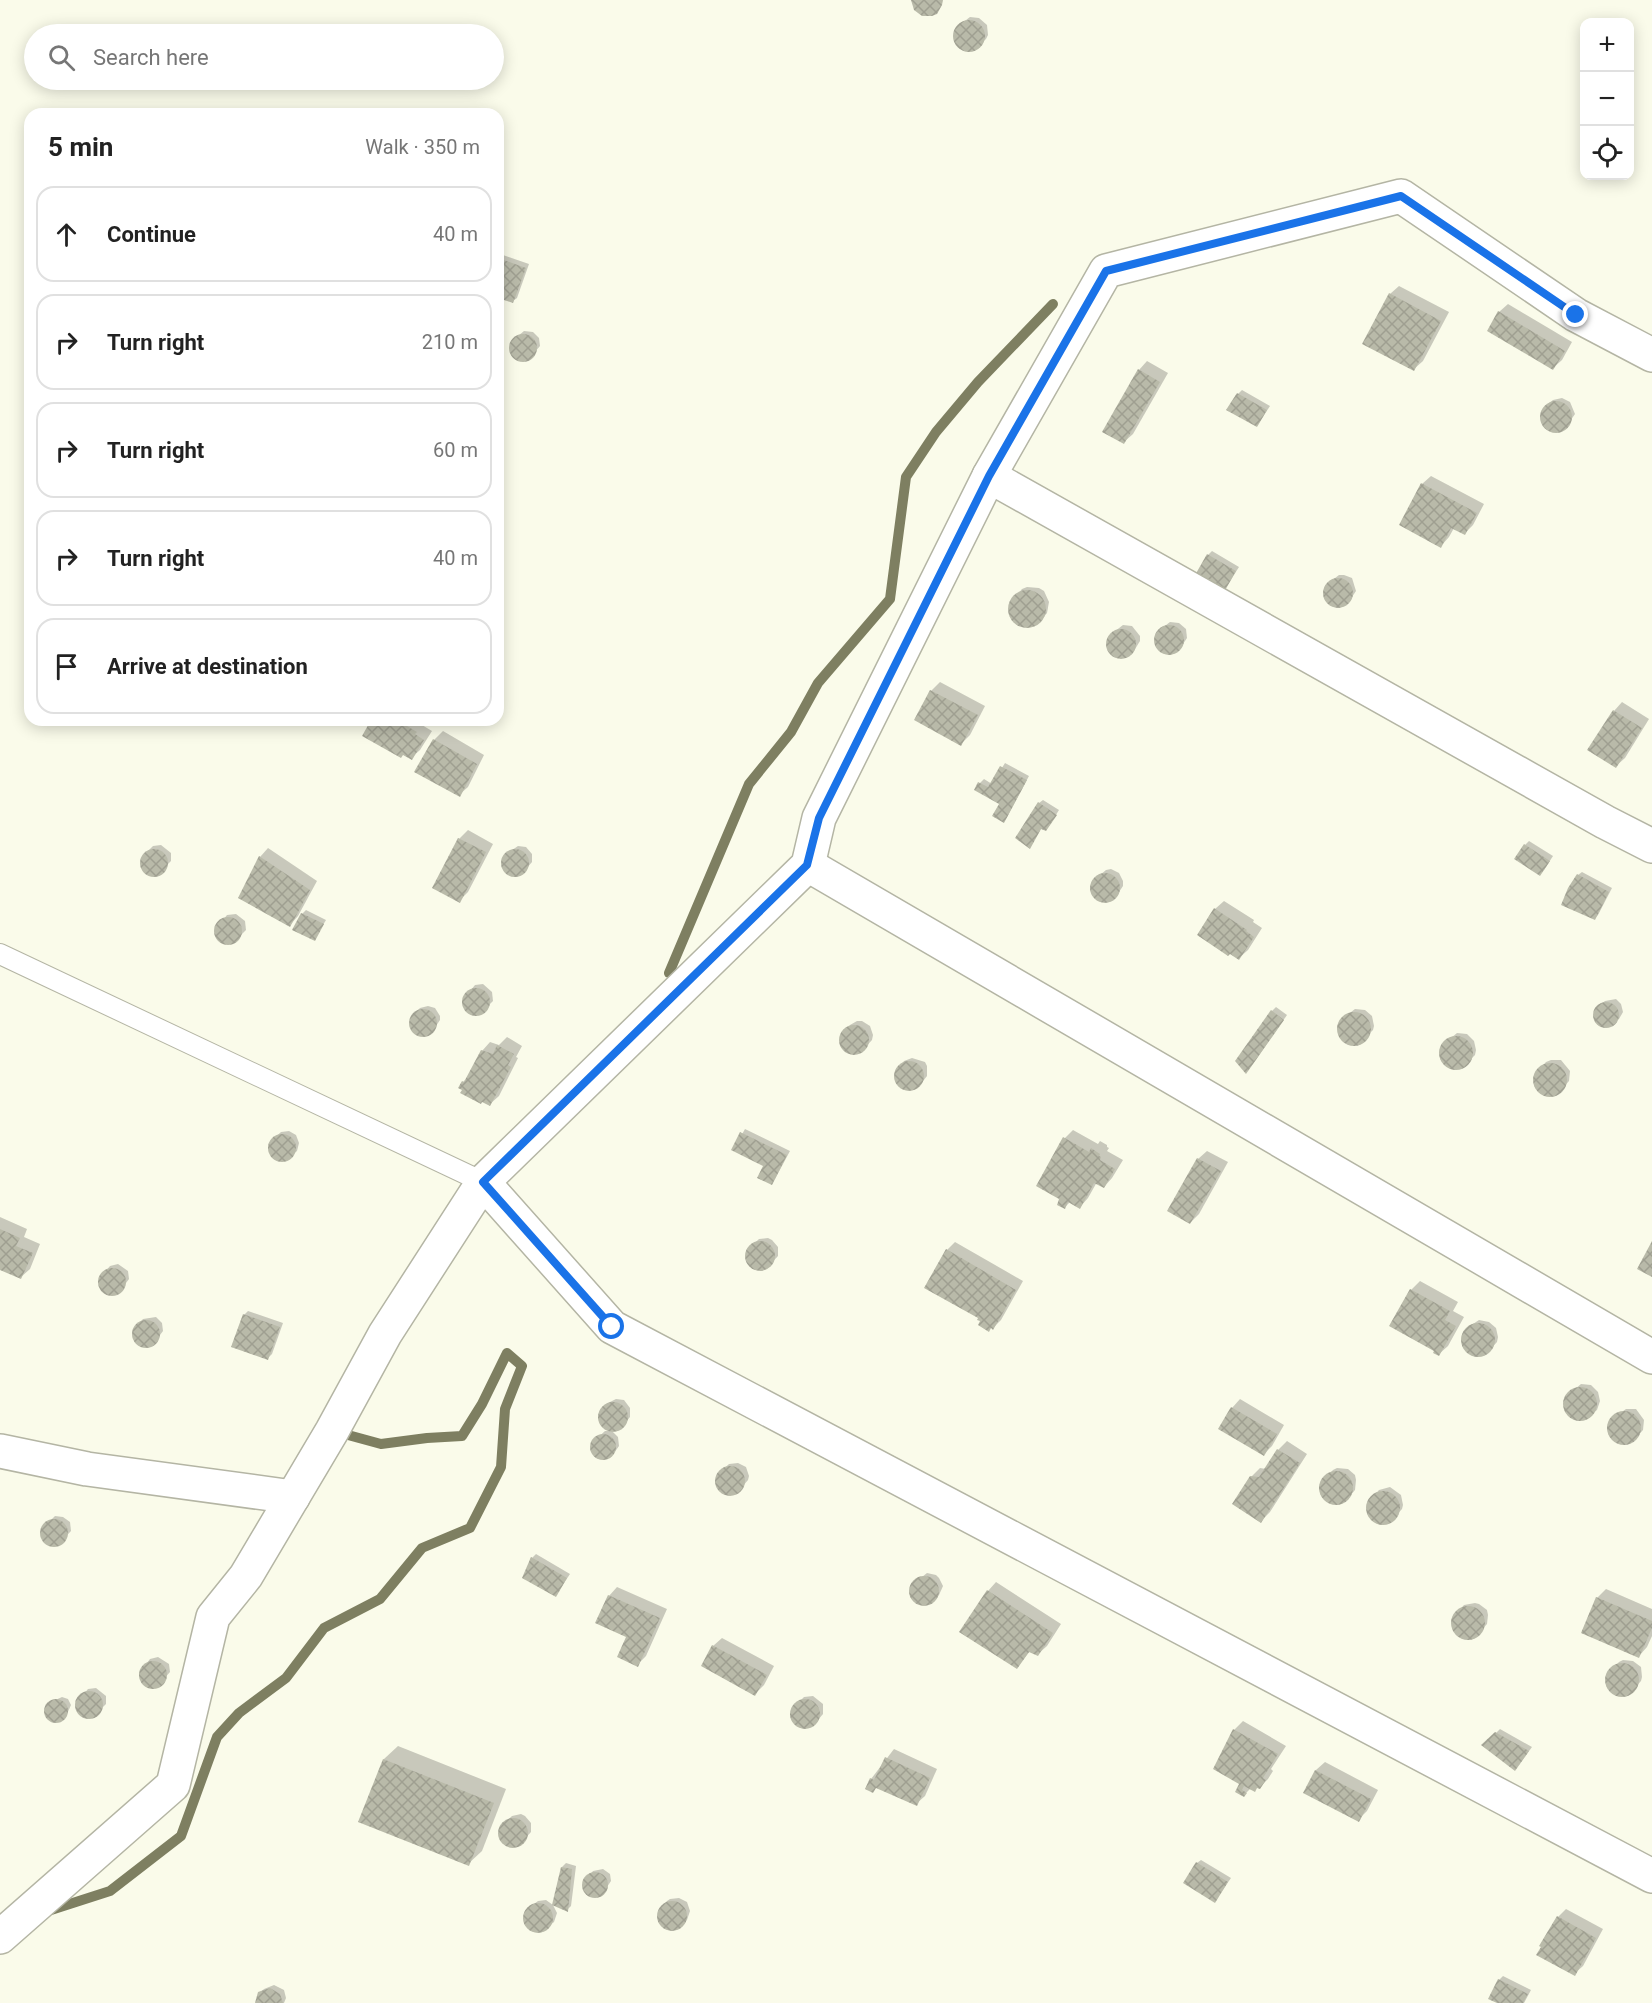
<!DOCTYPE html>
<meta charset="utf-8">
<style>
:root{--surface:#fff;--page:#f2f2f2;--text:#222;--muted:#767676;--line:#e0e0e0}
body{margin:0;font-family:Roboto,sans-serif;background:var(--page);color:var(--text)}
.controls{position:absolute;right:18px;top:18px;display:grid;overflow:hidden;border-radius:12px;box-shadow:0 3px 15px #0003}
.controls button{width:54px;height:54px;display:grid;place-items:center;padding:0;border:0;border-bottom:2px solid var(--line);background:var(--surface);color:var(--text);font:30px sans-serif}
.stop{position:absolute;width:18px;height:18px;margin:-14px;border:4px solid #1a73e8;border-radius:50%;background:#fff}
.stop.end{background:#1a73e8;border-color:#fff;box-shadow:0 2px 6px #0008}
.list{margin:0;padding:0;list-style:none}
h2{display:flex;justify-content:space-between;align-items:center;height:78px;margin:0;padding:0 24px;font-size:26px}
h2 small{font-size:20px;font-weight:400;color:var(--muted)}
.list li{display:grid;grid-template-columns:39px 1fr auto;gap:18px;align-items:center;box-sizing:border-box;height:96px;margin:0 12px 12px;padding:0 12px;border:2px solid var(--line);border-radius:18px}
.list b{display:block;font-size:22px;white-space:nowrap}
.list em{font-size:20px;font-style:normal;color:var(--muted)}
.icon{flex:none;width:33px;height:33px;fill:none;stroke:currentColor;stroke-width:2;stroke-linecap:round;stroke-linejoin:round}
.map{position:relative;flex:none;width:1652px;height:2003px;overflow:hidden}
.search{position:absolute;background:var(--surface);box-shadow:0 3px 15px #0003;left:24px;top:24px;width:480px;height:66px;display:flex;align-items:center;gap:15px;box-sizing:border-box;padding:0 21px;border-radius:33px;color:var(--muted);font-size:22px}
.panel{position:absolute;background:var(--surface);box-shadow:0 3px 15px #0003;left:24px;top:108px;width:480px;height:618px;border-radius:18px}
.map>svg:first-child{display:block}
.shadow{fill:#0003}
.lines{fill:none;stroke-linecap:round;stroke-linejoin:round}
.stream{stroke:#7e7f61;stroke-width:10}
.building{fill:url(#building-cross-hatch)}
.lane-casing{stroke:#b4b5a4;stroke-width:22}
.street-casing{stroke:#b4b5a4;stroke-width:36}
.lane{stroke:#fff;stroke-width:20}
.street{stroke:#fff;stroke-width:33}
.route{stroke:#1a73e8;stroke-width:8}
</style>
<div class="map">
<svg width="1652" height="2003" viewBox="0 0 1652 2003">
<defs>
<pattern id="building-cross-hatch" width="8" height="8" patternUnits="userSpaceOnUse" patternTransform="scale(1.5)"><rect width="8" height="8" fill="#b9baa9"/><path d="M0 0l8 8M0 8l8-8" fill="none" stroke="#9f9f91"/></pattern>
</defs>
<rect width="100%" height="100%" fill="#fafbea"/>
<g class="shadow">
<polygon points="970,17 979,18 987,25 988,35 986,39 974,50 965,50 957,46 954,36 957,27"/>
<polygon points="503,255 529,264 517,298 513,301 498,296 498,260"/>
<polygon points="1399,286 1449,312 1423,361 1414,369 1390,294"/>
<polygon points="1508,304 1572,342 1562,360 1553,368 1499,312"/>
<polygon points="524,331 533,332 539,338 540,346 528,360 516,359 511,353 512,341"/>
<polygon points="1147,361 1168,373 1133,434 1124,442 1139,370"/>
<polygon points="1242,390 1270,406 1257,426 1238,394"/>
<polygon points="1562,398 1570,402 1575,414 1566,427 1562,429 1553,431 1545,426 1542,417 1545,408 1549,403 1553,400"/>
<polygon points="1431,476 1484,504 1473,525 1464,534 1454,528 1449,537 1441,546 1422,484"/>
<polygon points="1212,551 1239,567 1223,592 1208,555"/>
<polygon points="1339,575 1344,575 1352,578 1356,591 1348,603 1339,608 1330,605 1327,602 1323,593 1326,585"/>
<polygon points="1027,587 1039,588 1044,591 1049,602 1047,613 1043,618 1033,626 1022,627 1017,624 1009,614 1010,603 1022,589"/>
<polygon points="1170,622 1179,623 1186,629 1187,638 1179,650 1170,655 1161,652 1155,645 1155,636 1157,632"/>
<polygon points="1123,625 1132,626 1140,636 1140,641 1132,654 1128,656 1118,658 1110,652 1107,644 1110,635"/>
<polygon points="940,682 985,706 970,735 961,744 931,691"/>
<polygon points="1622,702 1649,719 1625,758 1616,766 1614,711"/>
<polygon points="373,720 420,720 424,723 422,725 432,731 420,750 411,758"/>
<polygon points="443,731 484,755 468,787 459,795 416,772 434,740"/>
<polygon points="1005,763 1029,776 1007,817 1004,821 1001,803 980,783 984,779 992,784"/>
<polygon points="1043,800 1059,810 1049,826 1042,827 1030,847 1039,803"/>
<polygon points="468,830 493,844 468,892 459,901 459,839"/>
<polygon points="1529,841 1553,856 1544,870 1525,845"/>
<polygon points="161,845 171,853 171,861 157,875 148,874 142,868 142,857 153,846"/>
<polygon points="518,846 526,847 532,854 532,862 522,874 513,876 509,875 503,869 502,861 506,854"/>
<polygon points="268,848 317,881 298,916 290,925 260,857"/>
<polygon points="1111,869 1119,873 1123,881 1123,886 1115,898 1106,902 1097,900 1094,897 1090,888 1094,880 1106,870"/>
<polygon points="1582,872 1612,888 1598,915 1595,918 1578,875"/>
<polygon points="1224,901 1254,920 1253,922 1262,928 1248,950 1239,958 1215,909"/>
<polygon points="306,910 326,920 315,939 302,914"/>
<polygon points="236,914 245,921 246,930 232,944 223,943 217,936 216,929 227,915"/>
<polygon points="483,984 492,992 493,1001 479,1015 470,1013 464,1008 463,1000 475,985"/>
<polygon points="1616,999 1621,1004 1623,1012 1619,1019 1607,1027 1597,1022 1595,1015 1600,1005 1605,1001"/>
<polygon points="428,1006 435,1008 440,1016 440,1020 432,1032 424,1035 413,1030 411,1023 416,1012 420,1008"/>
<polygon points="1276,1007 1287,1015 1250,1068 1272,1011"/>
<polygon points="1355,1009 1365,1010 1372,1016 1374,1026 1373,1030 1361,1042 1351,1044 1342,1039 1338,1029 1342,1019"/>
<polygon points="857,1021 862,1021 870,1026 873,1035 872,1040 862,1051 857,1053 848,1052 842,1046 841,1038 850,1025"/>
<polygon points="1457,1033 1467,1034 1474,1041 1476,1050 1475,1055 1464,1066 1454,1068 1444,1063 1440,1054 1444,1044"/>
<polygon points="507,1037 522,1046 516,1057 518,1058 499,1096 490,1104 463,1082 468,1077 482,1051 490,1042 499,1045"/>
<polygon points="912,1058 925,1062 927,1066 927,1076 920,1085 912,1089 903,1088 897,1082 896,1074 904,1061"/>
<polygon points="1551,1060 1561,1060 1570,1071 1569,1081 1562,1089 1557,1093 1547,1095 1542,1093 1535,1085 1535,1075 1546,1062"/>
<polygon points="745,1129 790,1151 775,1179 771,1183 765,1166 733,1150"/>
<polygon points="1073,1130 1098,1144 1100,1141 1107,1145 1107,1147 1109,1148 1107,1151 1123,1160 1112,1178 1104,1187 1097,1182 1088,1198 1080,1207 1070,1202 1065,1207 1065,1138"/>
<polygon points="289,1131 296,1135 299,1143 297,1151 285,1161 273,1158 269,1150 270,1142 281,1132"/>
<polygon points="1207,1151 1228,1162 1199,1214 1190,1223 1198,1159"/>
<polygon points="0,1217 27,1229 24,1237 40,1244 30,1269 21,1277 0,1268"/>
<polygon points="768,1238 772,1240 778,1247 778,1256 767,1268 758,1270 750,1266 746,1258 747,1250 759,1239"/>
<polygon points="955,1242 1023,1281 1001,1320 993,1328 982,1321 947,1250"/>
<polygon points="118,1264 128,1271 129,1279 120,1291 108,1294 101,1289 100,1278 110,1266"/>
<polygon points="1420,1281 1458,1302 1453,1311 1464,1317 1448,1346 1439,1354 1411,1290"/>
<polygon points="248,1311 283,1323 272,1354 268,1358 244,1315"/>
<polygon points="156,1317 162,1323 163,1331 154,1343 142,1345 136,1341 134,1329 143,1319"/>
<polygon points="1479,1320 1489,1322 1496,1328 1498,1337 1497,1342 1486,1354 1476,1356 1467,1351 1464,1346 1463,1336 1470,1326"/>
<polygon points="1581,1384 1591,1385 1598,1392 1600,1401 1597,1410 1583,1420 1573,1418 1566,1410 1566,1400 1568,1395"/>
<polygon points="616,1399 624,1400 630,1408 630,1417 620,1429 612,1431 618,1437 619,1446 614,1453 610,1457 598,1459 593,1454 592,1443 605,1431 612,1431 603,1427 599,1415 608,1403"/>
<polygon points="1240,1399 1284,1425 1272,1446 1264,1454 1232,1408"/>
<polygon points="1626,1409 1636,1409 1644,1420 1643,1430 1632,1442 1627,1444 1617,1442 1610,1434 1610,1423 1612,1419"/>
<polygon points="1287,1441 1307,1454 1270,1512 1261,1521 1251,1477 1260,1468 1266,1469 1278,1450"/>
<polygon points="738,1463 746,1467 749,1476 748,1480 738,1492 729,1495 720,1490 717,1478 718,1474 729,1464"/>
<polygon points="1337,1468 1348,1469 1355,1475 1356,1480 1355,1490 1349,1497 1344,1501 1334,1503 1324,1498 1322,1494 1321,1483 1333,1470"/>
<polygon points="1390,1487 1401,1495 1403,1505 1402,1509 1391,1521 1380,1523 1371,1518 1369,1514 1368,1503 1379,1490"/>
<polygon points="55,1516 63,1517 70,1522 71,1531 58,1545 50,1545 43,1540 42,1529"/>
<polygon points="536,1554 570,1574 556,1595 532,1558"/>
<polygon points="927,1573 936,1575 939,1578 943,1586 939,1595 935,1599 927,1604 918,1603 910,1593 912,1585"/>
<polygon points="996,1582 1061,1624 1047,1646 1038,1654 1030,1651 1017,1667 988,1591"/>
<polygon points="617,1587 667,1609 646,1656 637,1665 628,1636 609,1596"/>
<polygon points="1606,1589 1652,1609 1652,1636 1647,1647 1639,1656 1597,1598"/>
<polygon points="1475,1603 1479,1604 1487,1610 1488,1615 1487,1624 1476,1636 1466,1638 1461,1636 1454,1628 1453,1618 1464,1605"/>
<polygon points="722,1638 774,1666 764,1685 755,1694 713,1646"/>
<polygon points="158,1657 169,1664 170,1672 157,1687 149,1687 142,1682 141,1671 150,1659"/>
<polygon points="1623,1660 1633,1661 1641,1667 1642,1677 1641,1681 1630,1693 1619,1695 1615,1693 1608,1685 1607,1675 1619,1662"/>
<polygon points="96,1688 106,1696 106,1704 92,1718 84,1717 78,1711 76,1703 88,1689"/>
<polygon points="813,1696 823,1704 823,1714 813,1726 799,1726 793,1720 793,1708 804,1697"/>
<polygon points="62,1697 68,1699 71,1705 67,1714 63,1719 53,1721 47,1716 46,1710 49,1703"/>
<polygon points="1243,1721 1286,1746 1271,1769 1273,1771 1268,1779 1260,1787 1251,1788 1244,1795 1237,1791 1241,1783 1234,1730"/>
<polygon points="1500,1729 1532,1747 1519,1765 1484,1745"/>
<polygon points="398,1746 506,1789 482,1851 468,1864 360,1821 384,1759"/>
<polygon points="894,1749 937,1769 925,1796 916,1804 871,1779"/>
<polygon points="1325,1762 1378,1790 1367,1811 1358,1820 1305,1792 1316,1770"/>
<polygon points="521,1814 525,1816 531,1823 531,1832 520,1844 511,1846 503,1842 499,1834 501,1826 512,1816"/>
<polygon points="1201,1860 1231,1878 1215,1901 1197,1863"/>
<polygon points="566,1863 576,1866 571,1906 567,1910 562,1867"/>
<polygon points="603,1869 610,1874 611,1881 603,1893 593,1895 585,1888 584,1882 593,1871"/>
<polygon points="679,1898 687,1902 690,1911 687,1920 679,1927 665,1928 659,1922 658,1913 667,1901 670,1899"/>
<polygon points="546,1900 553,1905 557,1913 554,1922 549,1926 545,1930 537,1932 528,1927 525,1916 530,1907 538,1901"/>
<polygon points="1566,1909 1603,1929 1583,1966 1574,1974 1558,1917"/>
<polygon points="1503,1976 1531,1990 1524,2003 1500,2003 1499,1980"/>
<polygon points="274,1985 284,1990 286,1998 284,2003 256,2003 260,1993 264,1989"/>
</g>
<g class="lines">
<g class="stream">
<polyline points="669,973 749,784 791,732 818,683 890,599 906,477 936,432 978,382 1053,304"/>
<polyline points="51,1910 110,1891 181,1836 217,1737 239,1713 286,1678 324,1628 380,1599 422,1548 470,1528 501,1467 505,1409 522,1366 507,1353 482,1404 462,1436 427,1438 381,1444 337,1432"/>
</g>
</g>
<g class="building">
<polygon points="911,0 943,0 942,5 937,14 932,16 922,16 914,10"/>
<circle cx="969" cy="36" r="16"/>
<polygon points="498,258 526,268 513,303 498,298"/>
<polygon points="1389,293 1441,321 1414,371 1362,344"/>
<polygon points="1498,311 1565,351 1553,370 1487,331"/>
<circle cx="523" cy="348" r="14"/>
<polygon points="1138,369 1160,382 1124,444 1102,432"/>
<polygon points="1237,393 1267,410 1257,427 1226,410"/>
<circle cx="1556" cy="417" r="16"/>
<polygon points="1421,483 1477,513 1465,535 1451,528 1441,548 1399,525"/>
<polygon points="1207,554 1236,571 1223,594 1194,577"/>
<circle cx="1338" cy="593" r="15"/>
<circle cx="1027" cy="609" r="19"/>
<circle cx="1169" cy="640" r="15"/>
<circle cx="1121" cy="644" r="15"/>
<polygon points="930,690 978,715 961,746 914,720"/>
<polygon points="1613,710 1642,728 1616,768 1587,750"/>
<polygon points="371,720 397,720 417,732 415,734 424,740 412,760 403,755 401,758 362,736"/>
<polygon points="433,739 477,764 460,797 414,772"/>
<polygon points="1000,766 1027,780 1004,823 992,816 999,804 974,790 978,782 988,787"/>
<polygon points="1038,802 1057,815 1046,831 1041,829 1030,849 1015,838"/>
<polygon points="458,838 486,852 460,903 432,888"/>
<polygon points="1524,844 1550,861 1540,876 1514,859"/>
<circle cx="515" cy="863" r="14"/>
<circle cx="154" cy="863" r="14"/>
<polygon points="259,856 310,890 290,927 238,898"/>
<circle cx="1105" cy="888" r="15"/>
<polygon points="1577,874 1609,892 1595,920 1561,905 1568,888"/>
<polygon points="1214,908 1247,930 1246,931 1254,937 1239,960 1230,954 1228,956 1197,935"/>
<polygon points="301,913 324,924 315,941 292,930"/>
<circle cx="228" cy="931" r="14"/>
<circle cx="476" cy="1002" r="14"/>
<circle cx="1606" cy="1015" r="13"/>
<circle cx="423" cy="1023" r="14"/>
<polygon points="1271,1010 1284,1020 1246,1074 1235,1061"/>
<circle cx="1354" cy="1029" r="17"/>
<circle cx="854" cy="1040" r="15"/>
<circle cx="1456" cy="1053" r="17"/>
<polygon points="497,1045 514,1054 508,1065 511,1067 490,1106 482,1102 481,1104 460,1093 462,1090 458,1088 462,1081 464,1082 481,1050 493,1054"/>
<circle cx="909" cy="1076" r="15"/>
<circle cx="1550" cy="1080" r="17"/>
<polygon points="740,1132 787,1155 772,1185 757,1178 763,1166 731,1150"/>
<circle cx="282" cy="1148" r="14"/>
<polygon points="1063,1137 1089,1152 1091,1148 1100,1154 1099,1156 1101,1157 1100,1160 1115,1169 1104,1188 1094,1183 1080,1209 1068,1202 1065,1209 1057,1205 1059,1199 1036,1186"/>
<polygon points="1197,1158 1221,1171 1190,1224 1167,1211"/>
<polygon points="0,1229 20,1238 16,1246 33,1253 21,1279 0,1270"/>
<circle cx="760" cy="1256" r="15"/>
<polygon points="1652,1241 1652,1277 1637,1269"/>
<polygon points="946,1249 1016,1290 993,1330 991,1328 989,1332 978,1325 980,1321 977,1320 978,1318 924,1288"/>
<circle cx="112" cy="1282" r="14"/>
<polygon points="1410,1289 1450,1311 1445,1320 1456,1326 1439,1356 1433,1353 1434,1351 1389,1326"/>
<polygon points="243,1314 280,1327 268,1360 231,1347"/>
<circle cx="146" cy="1334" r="14"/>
<circle cx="1478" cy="1340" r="17"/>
<circle cx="1580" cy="1404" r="17"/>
<circle cx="613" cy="1417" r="15"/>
<polygon points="1231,1407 1277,1434 1264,1456 1218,1429"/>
<circle cx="1624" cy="1428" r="17"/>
<circle cx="603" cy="1447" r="13"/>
<polygon points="1277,1449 1300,1463 1261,1523 1232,1504 1250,1476 1259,1477"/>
<circle cx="730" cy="1481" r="15"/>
<circle cx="1336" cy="1488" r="17"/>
<circle cx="1383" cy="1508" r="17"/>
<circle cx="54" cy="1533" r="14"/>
<polygon points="531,1557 567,1578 556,1597 522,1578"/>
<circle cx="924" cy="1591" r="15"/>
<polygon points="987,1590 1053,1633 1038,1656 1029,1652 1017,1669 959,1632"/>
<polygon points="608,1595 660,1618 638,1667 617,1657 626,1637 595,1623"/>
<polygon points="1596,1597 1652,1621 1652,1628 1639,1658 1581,1633"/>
<circle cx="1468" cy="1623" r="17"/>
<polygon points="712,1645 767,1675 755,1696 701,1666"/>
<circle cx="153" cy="1675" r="14"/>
<circle cx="1622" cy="1680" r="17"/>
<circle cx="89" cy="1705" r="14"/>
<circle cx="805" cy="1714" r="15"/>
<circle cx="56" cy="1711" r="12"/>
<polygon points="1233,1729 1278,1754 1263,1778 1266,1780 1260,1789 1257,1788 1255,1792 1244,1786 1242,1790 1247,1793 1244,1797 1235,1792 1239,1784 1213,1769"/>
<polygon points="1495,1732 1529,1751 1515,1771 1481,1745"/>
<polygon points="885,1757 930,1778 917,1806 876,1788 873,1793 865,1789 870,1778 874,1780"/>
<polygon points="383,1759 494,1803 469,1866 358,1822"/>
<polygon points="1315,1770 1371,1799 1359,1822 1303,1793"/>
<circle cx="513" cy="1833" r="15"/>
<polygon points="1196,1862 1228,1882 1215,1903 1183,1883"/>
<polygon points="561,1867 572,1869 568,1912 552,1905"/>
<circle cx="595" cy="1885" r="13"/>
<circle cx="672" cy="1916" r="15"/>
<circle cx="538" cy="1918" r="15"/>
<polygon points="1557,1916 1596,1938 1575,1976 1536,1955 1541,1947 1539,1946"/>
<polygon points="1498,1979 1528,1994 1523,2003 1497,2003 1488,1999"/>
<polygon points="270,1988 280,1994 283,2003 255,2003 258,1992"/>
</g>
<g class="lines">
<g class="lane-casing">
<polyline id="lane" points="0,954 483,1182"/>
</g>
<g class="street-casing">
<g id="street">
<polyline points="989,476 1605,822 1652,846"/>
<polyline points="808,865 1652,1357"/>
<polyline points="483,1182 612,1327 1652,1876"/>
<polyline points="0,1451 87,1469 293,1497"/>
<polyline points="0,1937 173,1785 213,1617 246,1576 332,1431 385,1334 483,1182 808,865 819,818 989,476 1106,271 1401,196 1576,315 1652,355"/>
</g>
</g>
<use href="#lane" class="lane"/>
<use href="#street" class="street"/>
</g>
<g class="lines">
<polyline class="route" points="612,1327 483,1182 807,865 819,818 989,476 1106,271 1401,196 1576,315"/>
</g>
</svg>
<div class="controls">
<button>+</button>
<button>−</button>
<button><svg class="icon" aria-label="locate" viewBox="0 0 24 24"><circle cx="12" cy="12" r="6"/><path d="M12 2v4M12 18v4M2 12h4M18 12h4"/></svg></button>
</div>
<div class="stop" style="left:612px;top:1327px"></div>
<div class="stop end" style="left:1576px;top:315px"></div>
<div class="search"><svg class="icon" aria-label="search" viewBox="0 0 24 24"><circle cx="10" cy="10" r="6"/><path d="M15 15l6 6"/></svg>Search here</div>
<section class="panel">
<h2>5 min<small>Walk · 350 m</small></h2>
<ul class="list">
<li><svg class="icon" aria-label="ahead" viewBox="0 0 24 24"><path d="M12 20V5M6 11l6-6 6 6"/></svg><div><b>Continue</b></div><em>40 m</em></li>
<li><svg class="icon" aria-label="right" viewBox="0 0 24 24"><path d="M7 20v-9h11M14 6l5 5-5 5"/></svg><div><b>Turn right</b></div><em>210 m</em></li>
<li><svg class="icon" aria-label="right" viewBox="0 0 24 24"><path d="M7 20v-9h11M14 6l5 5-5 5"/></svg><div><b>Turn right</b></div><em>60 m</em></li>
<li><svg class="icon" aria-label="right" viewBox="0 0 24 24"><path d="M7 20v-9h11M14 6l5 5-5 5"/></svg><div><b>Turn right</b></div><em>40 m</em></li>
<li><svg class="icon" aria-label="arrive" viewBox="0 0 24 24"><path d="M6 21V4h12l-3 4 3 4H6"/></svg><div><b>Arrive at destination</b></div></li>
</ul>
</section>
</div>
